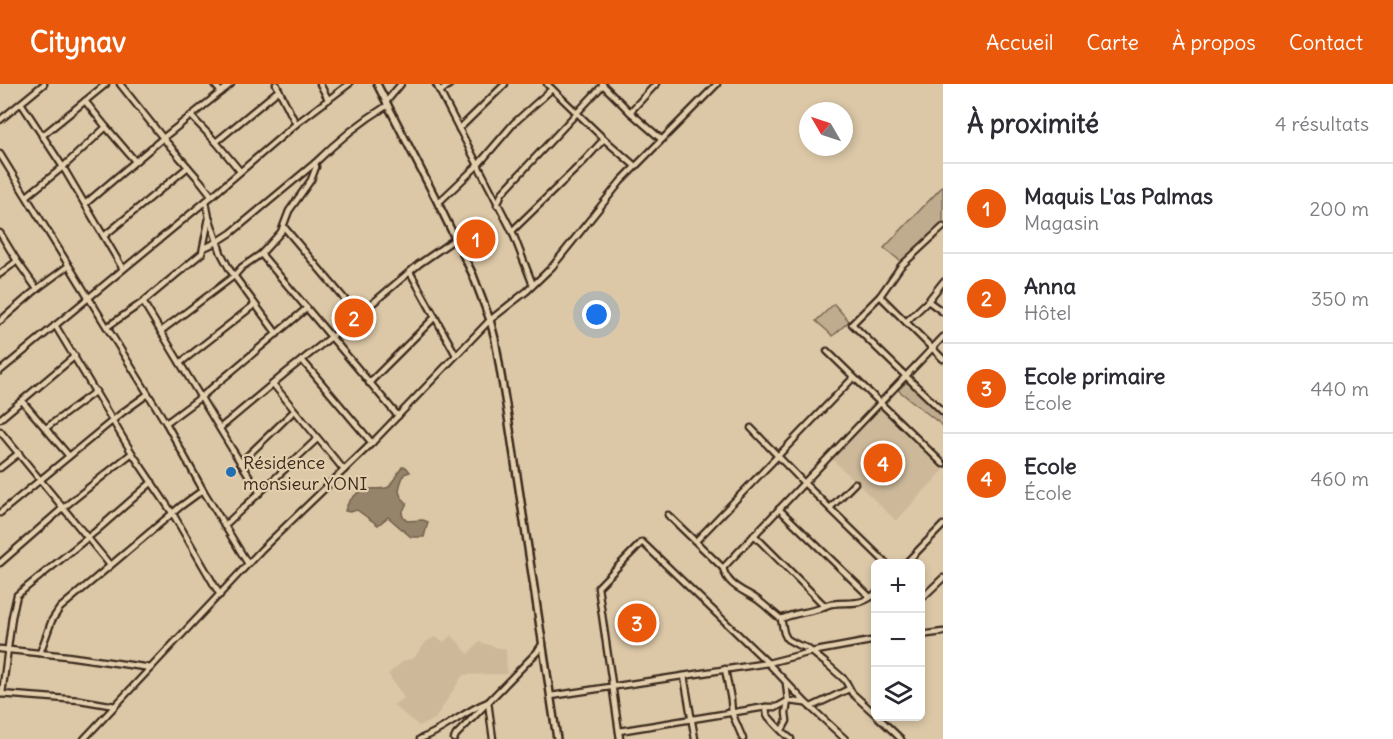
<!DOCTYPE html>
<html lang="fr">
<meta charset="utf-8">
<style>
:root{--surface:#fff;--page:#f2f2f3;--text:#2b2b33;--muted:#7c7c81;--line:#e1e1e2;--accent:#ea580c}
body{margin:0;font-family:Delius,sans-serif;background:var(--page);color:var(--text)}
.controls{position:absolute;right:18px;bottom:18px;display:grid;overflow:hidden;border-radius:9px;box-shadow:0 3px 9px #0003}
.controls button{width:54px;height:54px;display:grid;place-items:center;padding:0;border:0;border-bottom:2px solid var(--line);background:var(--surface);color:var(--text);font:30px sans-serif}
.compass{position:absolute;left:799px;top:18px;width:54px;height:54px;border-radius:50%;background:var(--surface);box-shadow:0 3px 9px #0003;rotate:309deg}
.you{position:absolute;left:597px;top:231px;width:21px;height:21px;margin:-15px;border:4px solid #fff;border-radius:50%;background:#1a73e8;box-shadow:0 0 0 9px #1a73e833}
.badge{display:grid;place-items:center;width:39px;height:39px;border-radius:50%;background:var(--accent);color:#fff;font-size:20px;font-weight:700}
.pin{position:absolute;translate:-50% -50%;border:3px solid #fff;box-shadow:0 2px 6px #0006}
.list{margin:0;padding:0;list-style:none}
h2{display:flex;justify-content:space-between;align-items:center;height:78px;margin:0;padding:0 24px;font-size:26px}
h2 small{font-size:20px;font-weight:400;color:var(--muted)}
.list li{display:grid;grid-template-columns:39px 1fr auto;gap:18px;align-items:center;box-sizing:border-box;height:90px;padding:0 24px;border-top:2px solid var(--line)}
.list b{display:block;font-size:22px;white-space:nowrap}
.list p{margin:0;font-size:20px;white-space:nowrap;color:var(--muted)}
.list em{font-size:20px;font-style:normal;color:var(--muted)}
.icon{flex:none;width:33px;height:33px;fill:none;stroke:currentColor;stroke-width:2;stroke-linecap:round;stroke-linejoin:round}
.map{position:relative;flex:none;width:943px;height:655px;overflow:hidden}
header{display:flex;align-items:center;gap:36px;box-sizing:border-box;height:84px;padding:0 30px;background:var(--accent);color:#fff}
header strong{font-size:28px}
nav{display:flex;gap:33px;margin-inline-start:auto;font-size:21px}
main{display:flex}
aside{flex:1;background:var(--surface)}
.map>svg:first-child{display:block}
.built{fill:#cdb99a}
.green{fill:#bfab8e;stroke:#7d6a56;stroke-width:1.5}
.water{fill:#96846b;stroke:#72604c;stroke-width:1.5}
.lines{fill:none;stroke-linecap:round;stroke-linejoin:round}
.minor-casing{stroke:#3b2a1e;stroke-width:9}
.tertiary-casing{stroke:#3b2a1e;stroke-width:10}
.minor{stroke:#e3cfad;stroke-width:4.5}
.tertiary{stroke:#e3cfad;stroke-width:5}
.poi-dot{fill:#1f6fb2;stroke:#e3cfad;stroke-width:2}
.labels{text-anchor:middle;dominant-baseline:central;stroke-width:4.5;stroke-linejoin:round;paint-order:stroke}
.poi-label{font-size:18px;fill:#3b2a1e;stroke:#e3cfad;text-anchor:start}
</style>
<header>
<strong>Citynav</strong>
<nav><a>Accueil</a><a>Carte</a><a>À propos</a><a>Contact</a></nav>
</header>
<main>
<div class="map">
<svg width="943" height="655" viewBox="0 0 943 655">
<rect width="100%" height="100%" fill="#dcc8a7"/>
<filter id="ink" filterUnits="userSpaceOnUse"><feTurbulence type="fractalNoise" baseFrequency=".0167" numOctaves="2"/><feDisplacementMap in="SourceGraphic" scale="12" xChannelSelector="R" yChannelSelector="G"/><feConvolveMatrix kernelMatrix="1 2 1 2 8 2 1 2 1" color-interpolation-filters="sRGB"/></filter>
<g filter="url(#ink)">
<g class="built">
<polygon points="880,320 943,381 943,387 896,437 829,372"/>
<polygon points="452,551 468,570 479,558 506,566 507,590 463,591 435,635 419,642 393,621 404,614 388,590 405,576 413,575 427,557 435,553 443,558"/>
</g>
<g class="green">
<polygon points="943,102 943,142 903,179 884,164"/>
<polygon points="834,220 849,237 833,252 816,237"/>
<polygon points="907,298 943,330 943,342 898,306"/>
</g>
<path class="water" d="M402,383H406L410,388L404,390C399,405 395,408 407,419L402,429L403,433L407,437L423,436L428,438L424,453H411L388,433L378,441L357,426L350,428L345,427C347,417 358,406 369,405C376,404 382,406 389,403Z"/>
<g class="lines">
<g class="minor-casing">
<g id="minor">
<polyline points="120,0 163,54 201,98 212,112"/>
<polyline points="214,0 221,8"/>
<polyline points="276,0 296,40"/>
<polyline points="320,0 328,15"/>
<polyline points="436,0 512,147 533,201"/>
<polyline points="547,0 604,55 635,82"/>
<polyline points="602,0 630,28 661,55"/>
<polyline points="440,8 450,0"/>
<polyline points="85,17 106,43"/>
<polyline points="386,18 401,0"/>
<polyline points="21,19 63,83 123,185"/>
<polyline points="630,28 656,0"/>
<polyline points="191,32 216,58 240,87"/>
<polyline points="0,36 44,0"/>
<polyline points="459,45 505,0"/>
<polyline points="42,52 106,0"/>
<polyline points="216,58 279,6"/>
<polyline points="0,70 166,339 203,406 248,480"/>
<polyline points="27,112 63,83 106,43 135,77"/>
<polyline points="438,119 478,81 514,39 552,5"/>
<polyline points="85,120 163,54 231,0"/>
<polyline points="497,121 502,109 603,1"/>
<polyline points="210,136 221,169 230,186 277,250"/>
<polyline points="284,143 358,231"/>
<polyline points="943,143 901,182 880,212 852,240 943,328"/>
<polyline points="512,147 584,77 604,55"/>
<polyline points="0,149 17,177 37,205"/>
<polyline points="104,152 188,83"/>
<polyline points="204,164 217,158 231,149 315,79"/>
<polyline points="261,170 398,332"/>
<polyline points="410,188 456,271"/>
<polyline points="0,190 17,177"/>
<polyline points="880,212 943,275"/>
<polyline points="928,217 943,228"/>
<polyline points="143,218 232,365 260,409"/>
<polyline points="0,237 37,205 68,182"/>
<polyline points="906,238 928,217 943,198"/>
<polyline points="55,241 132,369 173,430 220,511"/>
<polyline points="107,243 143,218 202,169 209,134 206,118"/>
<path d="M161,247L234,192L242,183L261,170L281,148L289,127L311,96L316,83L315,79C337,57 362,37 388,21"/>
<polyline points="827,267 943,380"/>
<polyline points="302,276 372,359"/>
<polyline points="180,279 254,221"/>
<polyline points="0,287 212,112 296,40 349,0"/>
<polyline points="369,299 435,233"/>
<polyline points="273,300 344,386"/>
<polyline points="22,317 69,372"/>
<polyline points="0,335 75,272"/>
<polyline points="166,339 201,313 307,224"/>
<polyline points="46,344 96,307"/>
<polyline points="220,344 288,287 354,235 419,180 455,155"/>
<polyline points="751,344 804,399 887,480"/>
<polyline points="0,347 110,481"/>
<polyline points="240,379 294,327"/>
<polyline points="0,384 19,369"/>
<polyline points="830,424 855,399"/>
<polyline points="779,425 870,513"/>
<polyline points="0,429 123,328 148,310"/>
<path d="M668,431L723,484C728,503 744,506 758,516C766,522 773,529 781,535L784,549L787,555L798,561L807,564L828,581L845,596L852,609L876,631"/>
<polyline points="224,442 317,355"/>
<polyline points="754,451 825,522"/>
<polyline points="696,457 853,294"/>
<polyline points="0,479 63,424 132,369"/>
<polyline points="905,480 943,441"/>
<polyline points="723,484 943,253"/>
<polyline points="920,516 943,494"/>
<path d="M781,535C793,529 805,529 818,525C822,524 826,521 831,520C849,517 861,523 876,509"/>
<polyline points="920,551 943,548"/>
<polyline points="0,565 67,572 151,584"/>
<polyline points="40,569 52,536 60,524 181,422 203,406"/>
<polyline points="725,585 731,616 732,629 743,655"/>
<polyline points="684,592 695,655"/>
<polyline points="0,610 80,616 115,622"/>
<polyline points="2,610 12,533 17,511 96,447 152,398"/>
<polyline points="551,612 768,579 811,568 876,556"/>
<path d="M766,623L767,631C773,638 784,650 791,655"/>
<polyline points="811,623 849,605"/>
<polyline points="877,632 901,655"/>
<polyline points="782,646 787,637 786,629 788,617 786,599"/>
<polyline points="619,647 766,623 777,623 788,617 805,619"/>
<polyline points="84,655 262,465 372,359 490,236 527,207 552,183 621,97 717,0"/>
<path d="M420,655C445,646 464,627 488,618L493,655"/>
<polyline points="454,655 456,651 537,568 543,559"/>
<polyline points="620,655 598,503 642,458 768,579 806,619 845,655"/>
</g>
</g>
<g class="tertiary-casing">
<polyline id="tertiary" points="377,0 438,119 473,191 490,236 495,255 509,339 557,655"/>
</g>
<use href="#minor" class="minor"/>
<use href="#tertiary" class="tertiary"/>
</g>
</g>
<circle class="poi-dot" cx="231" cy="388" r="6"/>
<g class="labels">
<g class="poi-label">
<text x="243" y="378">Résidence<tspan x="243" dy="21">monsieur YONI</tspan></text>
</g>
</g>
</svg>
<div class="controls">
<button>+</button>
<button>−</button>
<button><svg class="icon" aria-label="layers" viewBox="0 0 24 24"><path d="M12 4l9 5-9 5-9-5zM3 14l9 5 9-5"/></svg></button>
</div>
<svg class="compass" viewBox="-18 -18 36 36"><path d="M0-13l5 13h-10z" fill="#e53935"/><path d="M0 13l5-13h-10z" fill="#7c7c81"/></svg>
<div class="you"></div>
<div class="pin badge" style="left:476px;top:155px">1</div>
<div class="pin badge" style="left:354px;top:234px">2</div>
<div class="pin badge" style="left:637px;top:539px">3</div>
<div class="pin badge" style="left:883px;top:379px">4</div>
</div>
<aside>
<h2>À proximité<small>4 résultats</small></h2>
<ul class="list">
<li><span class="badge">1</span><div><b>Maquis L'as Palmas</b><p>Magasin</p></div><em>200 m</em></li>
<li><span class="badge">2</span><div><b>Anna</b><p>Hôtel</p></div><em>350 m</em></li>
<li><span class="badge">3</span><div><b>Ecole primaire</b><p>École</p></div><em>440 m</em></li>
<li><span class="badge">4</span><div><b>Ecole</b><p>École</p></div><em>460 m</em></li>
</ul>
</aside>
</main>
